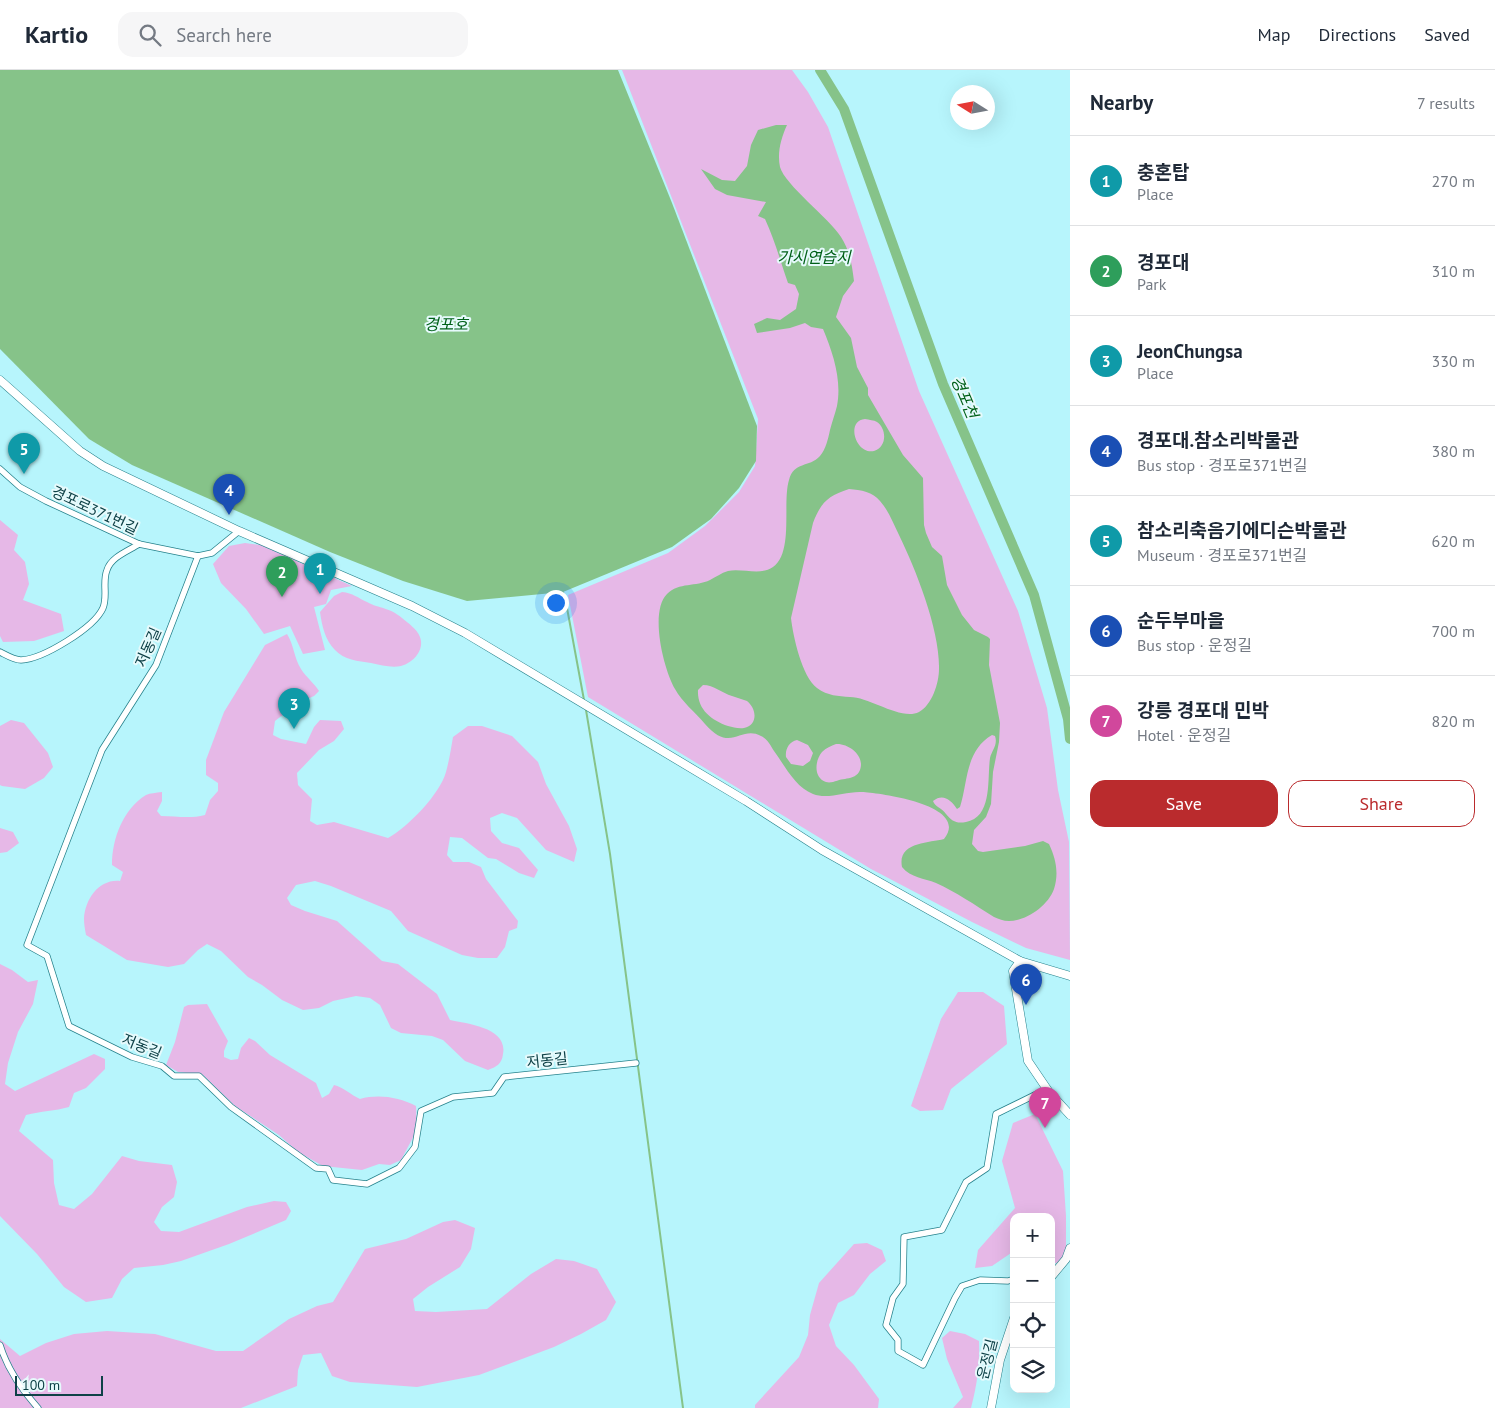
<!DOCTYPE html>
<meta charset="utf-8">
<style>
:root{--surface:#fff;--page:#f6f6f7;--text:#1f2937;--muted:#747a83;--line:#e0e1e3;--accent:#ba2b2d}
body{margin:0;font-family:"PT Sans","Noto Sans KR",sans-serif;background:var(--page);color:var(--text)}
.controls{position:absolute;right:15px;bottom:15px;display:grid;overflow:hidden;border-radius:10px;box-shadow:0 5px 20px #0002}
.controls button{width:45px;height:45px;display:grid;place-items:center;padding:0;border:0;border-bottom:1px solid var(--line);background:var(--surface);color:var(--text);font:25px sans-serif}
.compass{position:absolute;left:950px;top:15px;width:45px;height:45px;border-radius:50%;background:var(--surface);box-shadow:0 5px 20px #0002;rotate:281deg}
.scale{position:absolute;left:15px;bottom:12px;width:88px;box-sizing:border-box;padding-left:5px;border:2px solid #0e4147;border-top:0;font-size:14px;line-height:18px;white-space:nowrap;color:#0e4147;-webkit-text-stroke:4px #e6fafc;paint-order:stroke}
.you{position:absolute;left:555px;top:532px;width:18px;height:18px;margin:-12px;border:4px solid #fff;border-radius:50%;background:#1a73e8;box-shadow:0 0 0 8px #1a73e833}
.badge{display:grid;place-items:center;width:32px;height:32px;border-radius:50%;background:var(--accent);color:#fff;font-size:16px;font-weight:700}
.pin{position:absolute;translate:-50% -41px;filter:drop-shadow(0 1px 2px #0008)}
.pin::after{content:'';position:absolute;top:26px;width:18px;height:15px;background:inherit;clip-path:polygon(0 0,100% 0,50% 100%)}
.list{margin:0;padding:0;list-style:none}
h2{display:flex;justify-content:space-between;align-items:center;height:65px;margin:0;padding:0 20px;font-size:21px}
h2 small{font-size:16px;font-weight:400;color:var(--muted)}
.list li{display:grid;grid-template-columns:32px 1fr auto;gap:15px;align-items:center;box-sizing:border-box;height:90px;padding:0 20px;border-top:1px solid var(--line)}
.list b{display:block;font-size:19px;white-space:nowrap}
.list p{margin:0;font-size:16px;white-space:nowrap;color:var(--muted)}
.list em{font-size:16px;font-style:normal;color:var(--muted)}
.actions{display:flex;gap:10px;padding:15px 20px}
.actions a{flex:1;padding:11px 0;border:1px solid var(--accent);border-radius:15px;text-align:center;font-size:18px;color:var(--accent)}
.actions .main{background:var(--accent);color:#fff}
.icon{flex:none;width:28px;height:28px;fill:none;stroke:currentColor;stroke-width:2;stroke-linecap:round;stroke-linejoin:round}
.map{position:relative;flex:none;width:1070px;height:1338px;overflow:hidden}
header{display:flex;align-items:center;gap:30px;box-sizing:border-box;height:70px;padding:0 25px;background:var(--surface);border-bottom:1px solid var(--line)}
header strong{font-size:24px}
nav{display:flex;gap:28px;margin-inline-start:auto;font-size:18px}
.search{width:350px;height:45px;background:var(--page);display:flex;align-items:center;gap:12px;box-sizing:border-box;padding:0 18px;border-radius:15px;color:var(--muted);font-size:19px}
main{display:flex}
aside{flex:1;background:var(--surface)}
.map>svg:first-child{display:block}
.green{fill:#e6b8e7}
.water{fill:#86c389;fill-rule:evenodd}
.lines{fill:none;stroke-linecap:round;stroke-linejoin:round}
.stream{stroke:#86c389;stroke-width:2}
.river{stroke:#86c389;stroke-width:10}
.street-casing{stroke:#26828c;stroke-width:7}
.secondary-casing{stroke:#26828c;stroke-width:9}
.street{stroke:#fff;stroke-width:5.5}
.secondary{stroke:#fff;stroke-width:8}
.labels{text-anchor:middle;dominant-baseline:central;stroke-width:4;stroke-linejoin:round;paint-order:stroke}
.street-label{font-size:15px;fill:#0e4147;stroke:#e6fafc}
.water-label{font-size:16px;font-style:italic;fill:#006018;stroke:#e6fafc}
</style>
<header>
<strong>Kartio</strong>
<div class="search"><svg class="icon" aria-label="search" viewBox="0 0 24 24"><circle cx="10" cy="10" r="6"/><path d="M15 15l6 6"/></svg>Search here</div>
<nav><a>Map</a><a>Directions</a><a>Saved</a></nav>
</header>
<main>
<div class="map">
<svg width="1070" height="1338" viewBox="0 0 1070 1338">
<rect width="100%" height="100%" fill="#b7f5fc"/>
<g class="green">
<polygon points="622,0 792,0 808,22 828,57 919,321 1018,541 1047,638 1058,720 1069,772 1070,890 1026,878 972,852 871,799 588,627 568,525 668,483 705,456 739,422 755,396 758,349"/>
<polygon points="0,450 18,465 14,480 25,492 29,514 23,530 61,544 64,561 34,571 3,572 0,566"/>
<polygon points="245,473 261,475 352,516 331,520 326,534 314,537 325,580 303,584 290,556 264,564 246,539 221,513 213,494 229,476"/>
<path d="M342,522C353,523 358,528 367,532C380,539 389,537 402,548C408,553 417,559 420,567C425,580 413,593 401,596C391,598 381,595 371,593C358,591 344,590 335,580C325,570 322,556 320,542L334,526Z"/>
<path d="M287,564C294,575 294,588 301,599C306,607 314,613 319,621L314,626L298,633L275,651L273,665L281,669L306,674L314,657L320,650L341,651L344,659L334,671L319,680L297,703L298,715L312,729L310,751L317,755L334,752L388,768C408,757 440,724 446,702C449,691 451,679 453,667L468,656H482L512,666L538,692L546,714L569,756L577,779L574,792L546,780L517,748L502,743L490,748L491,761L502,773L519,778L538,800L534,808L519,803L496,789L488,788L462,768L450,767L447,785L453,792H469L481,797L486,809L518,851L517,858L509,861L505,877L497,888H478L462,885L408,861L391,841L331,816L315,811L296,815L287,828L291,835L305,841L337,851L382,891L398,894L437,924L450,950C469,954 508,958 503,984C502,994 496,997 488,1000L465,991L443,970L432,966L401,963L391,958L380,935L370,928L356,926L333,931L319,938L303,940L282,930L262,915L248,907L221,881L207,874L198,880L184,894L168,897L127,890L86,865C85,860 84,854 84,849C85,829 99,809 120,811L123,802L112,795C112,769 123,739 146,725C150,723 156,723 162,722V731L157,741L161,746C176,746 190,749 205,745L210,730L218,721V713L206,705V690L224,642L265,575Z"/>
<polygon points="11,650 24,653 48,683 53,697 44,708 25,719 2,716 0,715 0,656"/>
<polygon points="0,758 13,762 19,773 7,782 0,783"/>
<path d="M0,894L12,900L28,912L38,910L33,934L18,962L8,993L5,1014L15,1021L94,984L105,989V999L86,1018L74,1023L69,1037C55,1041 41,1041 26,1045L19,1061L53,1090L54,1113L59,1135L74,1139L92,1124L122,1086L139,1091L172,1095L177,1112L174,1127L162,1137L154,1152L161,1161L179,1162L247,1137L274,1131L286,1132L291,1141L286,1150L229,1174L181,1191L163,1195L134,1198L122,1209L112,1228L86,1232L64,1217L37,1184L0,1146Z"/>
<polygon points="958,922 983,922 1004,936 1007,974 951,1019 943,1040 920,1041 911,1036 941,949"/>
<path d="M207,934L228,971L224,981V987L231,990L238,989L241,978L249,968L255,971L270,985L316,1013L322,1028L329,1024L334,1015C343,1017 351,1025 360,1029C378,1024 399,1027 416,1036L417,1060L401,1090L390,1095L379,1094L362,1100L323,1096L298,1082L279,1065L235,1036L203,1005L178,1002L166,995L175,972L184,937L188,935Z"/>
<polygon points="1035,1044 1063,1101 1066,1146 1066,1189 1051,1195 1051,1147 1014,1147 1014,1181 992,1196 975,1198 978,1180 1015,1138 1002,1091 1013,1053"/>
<polygon points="455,1150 475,1158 471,1179 460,1197 428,1217 413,1229 415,1241 436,1242 487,1239 531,1204 556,1189 574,1191 597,1199 616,1232 606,1250 581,1264 554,1277 479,1305 417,1317 350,1312 332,1306 321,1283 303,1285 298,1300 297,1316 241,1338 0,1338 0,1269 20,1286 46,1273 74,1264 107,1261 155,1264 216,1281 243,1281 289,1249 317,1236 333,1232 365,1179 406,1169 443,1152"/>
<polygon points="867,1173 882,1180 886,1191 870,1204 854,1225 838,1233 829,1255 836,1276 854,1295 879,1329 878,1338 755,1338 755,1335 799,1287 808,1265 810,1245 819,1213 854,1174"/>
<path d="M950,1261L965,1264L979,1271C980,1295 977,1315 971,1338H953L963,1327L947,1289L942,1268Z"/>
</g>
<g class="water">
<polygon points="0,0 618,0 672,133 757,356 756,391 739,418 711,449 672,477 563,522 467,531 403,511 330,482 132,395 89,369 0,279"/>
<path d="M776,55H787C781,68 777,83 780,97C785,115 829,148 841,167C850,181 852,195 854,211L843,226L836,247L851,268L857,297L868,318V325L903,385L923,408L924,455L926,463L932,477L942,486L947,515L962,545L974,560L988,567L990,569L989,595L1000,653L999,672L993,702L991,734L986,747L974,760L972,774L978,781L983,782L1025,776L1043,771L1049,774C1056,789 1059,803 1054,819C1048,836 1026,851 1009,851C1003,851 999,849 994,847C975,835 956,822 936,813C924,808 911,808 902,797C897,772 929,773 944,769C971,735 880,723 862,722C846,721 828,730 813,724C795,717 785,696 774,681C771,676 767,668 761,666C740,655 731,684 705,654C695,642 682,632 675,619C664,600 649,542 667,524C679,512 696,517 710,510C716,507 721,503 728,501C742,498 761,506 773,497C794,482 782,433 789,410C794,391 809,398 820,386C826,379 828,369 830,360C832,352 835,344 837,336C842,310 833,283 823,259L811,257L805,253L790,258L757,263L754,254L767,248L780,250L796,239L799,224L795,215L788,213C780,190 775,171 765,149L758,146L766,132L727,125L715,119L701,99L722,110L735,111L747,96L751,75L758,60ZM865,349C869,350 874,350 877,352C887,359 887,377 874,381C856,385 845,351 865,349ZM849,419C861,420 873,422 880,431C889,441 893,453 899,465C916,500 940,560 939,599C939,613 932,635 919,642C901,651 870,627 850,627C838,626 828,626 817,618C802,607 793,566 791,548L813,453C821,432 828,426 849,419ZM703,615C714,615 722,623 732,626C737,628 742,629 747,631C757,639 758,655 744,658C738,659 733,657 728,656C711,650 697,639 698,620ZM992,665L995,666C998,675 992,680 990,688C987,709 993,747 966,752C956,754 952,751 946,744C942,738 935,737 933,731C943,723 951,730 957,739L960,737C968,712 965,681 992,665ZM797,670L808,675L813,683L810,691L803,696L791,694L786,687C785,679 789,672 797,670ZM836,674C849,673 867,687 859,702C856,707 850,708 845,709C839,709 832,714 826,712C813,708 815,690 822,682C826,678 831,676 836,674Z"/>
</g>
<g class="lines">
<g class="stream">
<polyline points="563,522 565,533"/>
<polyline points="567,538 584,630"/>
<polyline points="586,640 610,784 683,1338"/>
</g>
<polyline class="river" points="820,0 844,39 943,314 1034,525 1068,649 1070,669"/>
<g class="street-casing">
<g id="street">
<polyline points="0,399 20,417 46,431 139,474 198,486 212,483 239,461"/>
<polyline points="198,486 156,595 102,680 27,875 47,886 69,956 132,987 162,996 174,1006 199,1006 231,1037 316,1098 328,1099 333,1110 367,1114 399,1098 415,1077 421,1041 453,1027 493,1023 504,1007 636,993"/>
<path d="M0,582C6,585 14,590 21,590C43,589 94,558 103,538C108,526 102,512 107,500C111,487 128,481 139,474"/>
<polyline points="1014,1209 1008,1211 980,1210 962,1216 955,1228 923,1295 898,1281 898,1270 886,1255 893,1228 903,1214 904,1167 942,1160 966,1112 987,1098 996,1044 1047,1019"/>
<path d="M0,1275C7,1298 22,1320 38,1338"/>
</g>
</g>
<g class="secondary-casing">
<g id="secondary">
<polyline points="0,310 80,381 103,396 239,461 412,536 465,563 746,731 822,780 1020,891 1070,906"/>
<polyline points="1020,891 1013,901 1028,991 1049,1022 1070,1045"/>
<polyline points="1051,1207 1066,1189 1070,1178"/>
<polyline points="991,1338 1000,1290 1014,1248"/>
</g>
</g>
<use href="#street" class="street"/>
<use href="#secondary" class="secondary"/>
</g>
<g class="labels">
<g class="street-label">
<text transform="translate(95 440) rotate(25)">경포로371번길</text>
<text transform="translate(148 577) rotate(-66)">저동길</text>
<text transform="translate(142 976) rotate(22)">저동길</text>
<text transform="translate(547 990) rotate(-6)">저동길</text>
<text transform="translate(987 1289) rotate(-76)">운정길</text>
</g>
<g class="water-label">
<text x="814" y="187">가시연습지</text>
<text x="446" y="254">경포호</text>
<text transform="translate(965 327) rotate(67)">경포천</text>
</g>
</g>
</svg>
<div class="controls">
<button>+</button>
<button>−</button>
<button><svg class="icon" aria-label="locate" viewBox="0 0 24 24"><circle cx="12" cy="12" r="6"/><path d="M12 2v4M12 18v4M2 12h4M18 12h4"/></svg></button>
<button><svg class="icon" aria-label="layers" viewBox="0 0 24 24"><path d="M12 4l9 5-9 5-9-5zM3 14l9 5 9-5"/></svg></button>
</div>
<svg class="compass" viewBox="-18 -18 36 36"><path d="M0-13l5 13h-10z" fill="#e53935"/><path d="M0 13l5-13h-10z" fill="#747a83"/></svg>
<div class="scale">100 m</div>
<div class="you"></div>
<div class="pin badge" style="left:320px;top:524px;background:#0f9aa8">1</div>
<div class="pin badge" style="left:282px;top:527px;background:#2e9e5b">2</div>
<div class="pin badge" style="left:294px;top:659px;background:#0f9aa8">3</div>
<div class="pin badge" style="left:229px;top:445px;background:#1a4fb4">4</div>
<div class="pin badge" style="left:24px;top:404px;background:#0f9aa8">5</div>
<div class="pin badge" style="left:1026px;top:935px;background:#1a4fb4">6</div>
<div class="pin badge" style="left:1045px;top:1058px;background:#d1479c">7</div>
</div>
<aside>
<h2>Nearby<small>7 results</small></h2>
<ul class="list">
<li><span class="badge" style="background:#0f9aa8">1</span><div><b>충혼탑</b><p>Place</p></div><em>270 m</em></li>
<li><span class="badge" style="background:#2e9e5b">2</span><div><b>경포대</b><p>Park</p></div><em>310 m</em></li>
<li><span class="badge" style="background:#0f9aa8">3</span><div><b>JeonChungsa</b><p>Place</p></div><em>330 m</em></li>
<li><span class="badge" style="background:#1a4fb4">4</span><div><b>경포대.참소리박물관</b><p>Bus stop · 경포로371번길</p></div><em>380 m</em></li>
<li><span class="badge" style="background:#0f9aa8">5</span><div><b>참소리축음기에디슨박물관</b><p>Museum · 경포로371번길</p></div><em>620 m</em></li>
<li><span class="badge" style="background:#1a4fb4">6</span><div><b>순두부마을</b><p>Bus stop · 운정길</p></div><em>700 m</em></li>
<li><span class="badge" style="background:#d1479c">7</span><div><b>강릉 경포대 민박</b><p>Hotel · 운정길</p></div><em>820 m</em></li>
</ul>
<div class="actions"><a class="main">Save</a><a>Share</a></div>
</aside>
</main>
